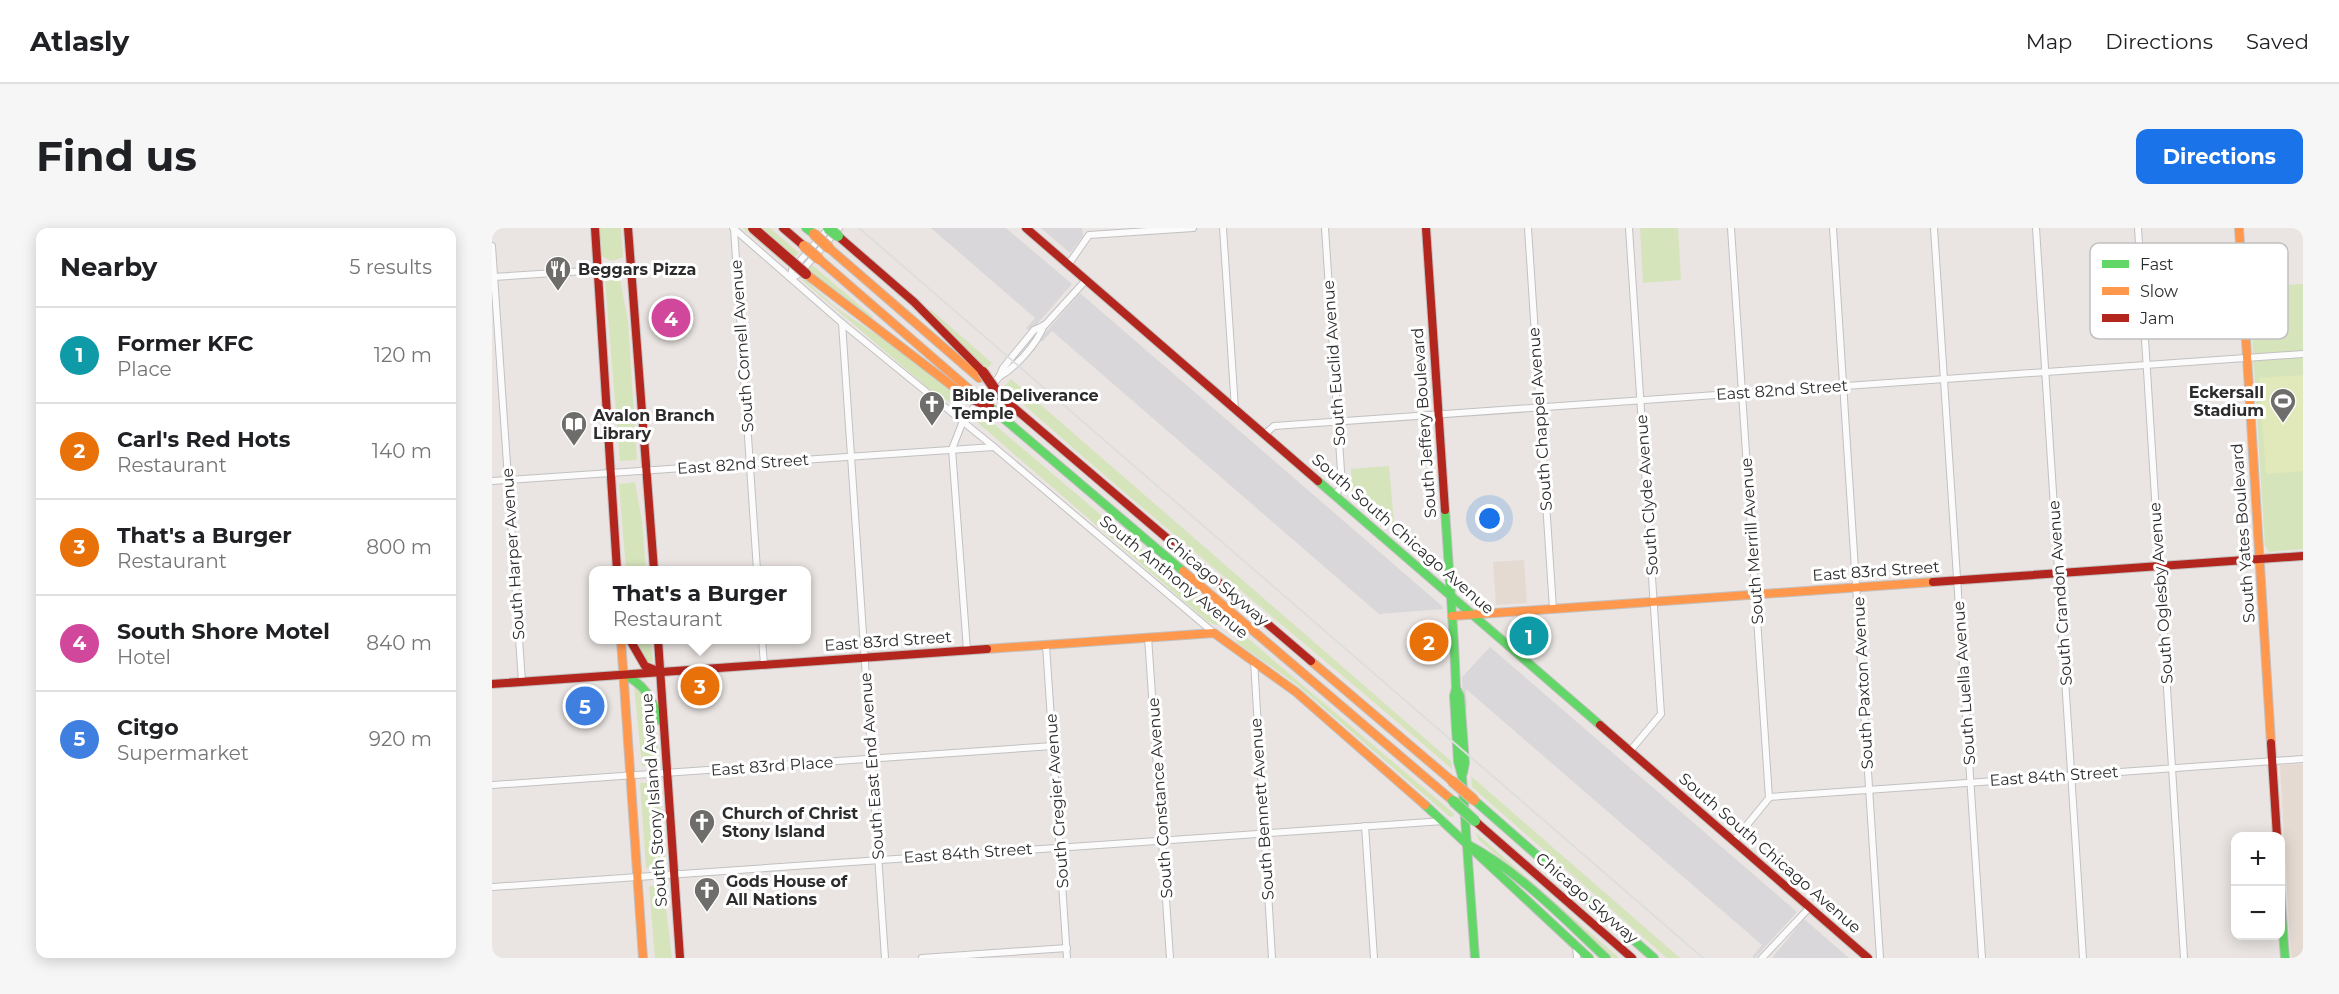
<!DOCTYPE html>
<meta charset="utf-8">
<style>
:root{--surface:#fff;--page:#f6f6f6;--text:#202124;--muted:#757577;--line:#e0e0e0;--accent:#1a73e8}
body{margin:0;font-family:Montserrat,sans-serif;background:var(--page);color:var(--text)}
.controls{position:absolute;right:18px;bottom:18px;display:grid;overflow:hidden;border-radius:12px;box-shadow:0 3px 15px #0003}
.controls button{width:54px;height:54px;display:grid;place-items:center;padding:0;border:0;border-bottom:2px solid var(--line);background:var(--surface);color:var(--text);font:30px sans-serif}
.you{position:absolute;left:998px;top:291px;width:21px;height:21px;margin:-15px;border:4px solid #fff;border-radius:50%;background:#1a73e8;box-shadow:0 0 0 9px #1a73e833}
.badge{display:grid;place-items:center;width:39px;height:39px;border-radius:50%;background:var(--accent);color:#fff;font-size:20px;font-weight:700}
.pin{position:absolute;translate:-50% -50%;border:3px solid #fff;box-shadow:0 2px 6px #0006}
.popup{position:absolute;left:97px;top:338px;width:222px;height:78px;box-sizing:border-box;display:grid;place-content:center;border-radius:12px;background:var(--surface);filter:drop-shadow(0 2px 4px #0005);font-size:20px;white-space:nowrap;color:var(--muted)}
.popup b{font-size:22px;color:var(--text)}
.popup::after{content:'';position:absolute;left:50%;top:100%;margin-left:-12px;border:12px solid transparent;border-top-color:var(--surface)}
.list{margin:0;padding:0;list-style:none}
h2{display:flex;justify-content:space-between;align-items:center;height:78px;margin:0;padding:0 24px;font-size:26px}
h2 small{font-size:20px;font-weight:400;color:var(--muted)}
.list li{display:grid;grid-template-columns:39px 1fr auto;gap:18px;align-items:center;box-sizing:border-box;height:96px;padding:0 24px;border-top:2px solid var(--line)}
.list b{display:block;font-size:22px;white-space:nowrap}
.list p{margin:0;font-size:20px;white-space:nowrap;color:var(--muted)}
.list em{font-size:20px;font-style:normal;color:var(--muted)}
.map{position:relative;flex:none;width:1811px;height:730px;overflow:hidden;border-radius:12px}
header{display:flex;align-items:center;gap:36px;box-sizing:border-box;height:84px;padding:0 30px;background:var(--surface);border-bottom:2px solid var(--line)}
header strong{font-size:28px}
nav{display:flex;gap:33px;margin-inline-start:auto;font-size:21px}
.intro{display:flex;align-items:center;justify-content:space-between;box-sizing:border-box;height:144px;padding:0 36px}
h1{margin:0;font-size:42px}
.button{padding:15px 27px;border-radius:12px;background:var(--accent);color:#fff;font-size:21px;font-weight:700}
main{display:flex;gap:36px;padding:0 36px}
aside{flex:1;background:var(--surface);border-radius:12px;box-shadow:0 3px 15px #0003}
.map>svg:first-child{display:block}
.industrial{fill:#d9d7d9}
.education{fill:#e5dad1}
.green{fill:#d6e4bc}
.pitch{fill:#e1e8b9}
.lines{fill:none;stroke-linecap:round;stroke-linejoin:round}
.street-casing{stroke:#c2c1c1;stroke-width:8}
.fast-casing{stroke:#c2c1c1;stroke-width:10}
.slow-casing{stroke:#c2c1c1;stroke-width:10}
.jam-casing{stroke:#c2c1c1;stroke-width:10}
.street{stroke:#fcfbfb;stroke-width:6}
.fast{stroke:#63d668;stroke-width:8}
.slow{stroke:#ff974d;stroke-width:8}
.jam{stroke:#b3261e;stroke-width:8}
.rail{stroke:#dededf;stroke-width:2}
.fast-bridge-casing{stroke:#c6c3c2;stroke-width:12;stroke-linecap:butt}
.slow-bridge-casing{stroke:#c6c3c2;stroke-width:12;stroke-linecap:butt}
.jam-bridge-casing{stroke:#c6c3c2;stroke-width:12;stroke-linecap:butt}
.fast-bridge{stroke:#63d668;stroke-width:10}
.slow-bridge{stroke:#ff974d;stroke-width:10}
.jam-bridge{stroke:#b3261e;stroke-width:10}
.labels{text-anchor:middle;dominant-baseline:central;stroke-width:6;stroke-linejoin:round;paint-order:stroke}
.poi-label{font-size:16px;font-weight:bold;fill:#2c2c2c;stroke:#fff;text-anchor:start}
.street-label{font-size:16px;fill:#2c2c2c;stroke:#fff}
.key{fill:#fff;stroke:#c0c0c0;stroke-width:1.5}
.key-label{font-size:16px;fill:#2c2c2c}
</style>
<header>
<strong>Atlasly</strong>
<nav><a>Map</a><a>Directions</a><a>Saved</a></nav>
</header>
<div class="intro"><h1>Find us</h1><a class="button">Directions</a></div>
<main>
<aside>
<h2>Nearby<small>5 results</small></h2>
<ul class="list">
<li><span class="badge" style="background:#0f9aa8">1</span><div><b>Former KFC</b><p>Place</p></div><em>120 m</em></li>
<li><span class="badge" style="background:#e8710a">2</span><div><b>Carl's Red Hots</b><p>Restaurant</p></div><em>140 m</em></li>
<li><span class="badge" style="background:#e8710a">3</span><div><b>That's a Burger</b><p>Restaurant</p></div><em>800 m</em></li>
<li><span class="badge" style="background:#d1479c">4</span><div><b>South Shore Motel</b><p>Hotel</p></div><em>840 m</em></li>
<li><span class="badge" style="background:#3f7fe0">5</span><div><b>Citgo</b><p>Supermarket</p></div><em>920 m</em></li>
</ul>
</aside>
<div class="map">
<svg width="1811" height="730" viewBox="0 0 1811 730">
<rect width="100%" height="100%" fill="#eae5e2"/>
<g class="industrial">
<polygon points="439,0 514,0 580,56 538,104 534,100 543,90"/>
<polygon points="549,0 590,0 591,8 578,25"/>
<polygon points="588,65 950,378 951,381 887,386 560,103 550,114 547,112"/>
<polygon points="998,419 1305,684 1263,730 1260,729 1270,717 974,461 975,482 971,479 970,449"/>
<polygon points="1312,691 1357,730 1280,730"/>
</g>
<g class="education">
<polygon points="1032,332 1035,375 1004,377 1001,334"/>
<polygon points="1811,536 1811,729 1799,730 1788,537"/>
</g>
<g class="green">
<path d="M107,0H129L131,29C116,35 122,33 109,28Z"/>
<polygon points="251,0 278,0 307,25 294,37"/>
<polygon points="1148,0 1186,0 1189,52 1151,55"/>
<polygon points="320,37 381,89 379,91 316,42"/>
<polygon points="310,49 343,79 423,132 475,172 468,180 442,165 311,53"/>
<polygon points="128,51 136,93 145,232 128,233 113,53"/>
<polygon points="1811,56 1811,321 1777,324 1773,318 1757,59"/>
<polygon points="438,81 500,135 493,142 437,82"/>
<path d="M519,151L959,533L960,541C812,413 658,290 512,159Z"/>
<polygon points="490,186 739,397 724,397 716,394 484,193"/>
<polygon points="897,238 902,296 899,298 860,265 859,241"/>
<polygon points="143,254 150,294 154,342 134,342 127,256"/>
<polygon points="752,407 961,585 962,588 958,589 804,456 745,415 744,409"/>
<polygon points="145,412 159,412 161,434 154,434"/>
<polygon points="142,458 147,458 162,485 168,538 150,538"/>
<polygon points="979,548 1188,730 1175,730 980,559"/>
<polygon points="148,555 166,555 174,640 154,640"/>
<polygon points="984,605 1127,730 1120,730 986,611"/>
<polygon points="171,657 180,730 163,730 157,658"/>
</g>
<polygon class="pitch" points="1811,147 1811,243 1774,246 1767,150"/>
<g class="lines">
<g class="street-casing">
<g id="street">
<polyline points="241,0 350,95 502,219 722,405"/>
<polyline points="731,0 743,181"/>
<polyline points="833,0 850,258 843,267"/>
<polyline points="1036,0 1061,381"/>
<polyline points="1137,0 1169,486 1138,523"/>
<polyline points="1239,0 1277,570 1242,613"/>
<polyline points="1341,0 1388,730"/>
<polyline points="1442,0 1490,730"/>
<polyline points="1544,0 1591,730"/>
<polyline points="1646,0 1692,730"/>
<polyline points="242,1 265,342"/>
<polyline points="0,18 30,454"/>
<polyline points="576,37 597,7 701,0"/>
<polyline points="1,49 139,40"/>
<polyline points="299,50 307,46 347,0"/>
<polyline points="299,50 300,42 337,0"/>
<polyline points="350,95 393,730"/>
<path d="M507,149C524,139 545,116 552,97"/>
<polyline points="773,206 782,198 1811,126"/>
<polyline points="0,253 502,219"/>
<polyline points="656,409 678,730"/>
<polyline points="270,412 272,436"/>
<polyline points="554,417 575,730"/>
<polyline points="475,422 460,221 471,193 507,149 511,140 542,102 553,97 594,52"/>
<polyline points="762,433 780,730"/>
<polyline points="0,557 561,518"/>
<polyline points="1277,569 1811,531"/>
<polyline points="873,598 882,730"/>
<polyline points="0,659 952,593"/>
<polyline points="1084,718 1085,730"/>
<polyline points="430,730 575,720"/>
<polyline points="1270,730 1318,679"/>
</g>
</g>
<g class="fast-casing">
<g id="fast">
<polyline points="314,0 322,6"/>
<polyline points="497,178 691,343"/>
<polyline points="826,253 1108,497"/>
<polyline points="953,282 962,415 964,460 962,468 966,534 970,548 983,730"/>
<path d="M131,447C153,455 160,472 169,493"/>
<polyline points="964,460 968,468 973,535 971,545"/>
<polyline points="982,572 1162,730"/>
<polyline points="933,577 1097,730"/>
<path d="M975,616C1029,645 1070,689 1114,730"/>
<polyline points="1788,661 1793,730"/>
</g>
</g>
<g class="slow-casing">
<g id="slow">
<polyline points="1747,0 1779,515"/>
<polyline points="337,20 487,150"/>
<polyline points="327,31 477,161"/>
<polyline points="314,46 472,167"/>
<polyline points="691,343 961,573"/>
<polyline points="960,388 1441,354"/>
<polyline points="129,412 151,730"/>
<polyline points="495,421 722,405 804,464 933,577"/>
<polyline points="819,433 960,553"/>
</g>
</g>
<g class="jam-casing">
<g id="jam">
<polyline points="103,0 125,342"/>
<polyline points="136,0 162,342"/>
<polyline points="291,0 312,18"/>
<polyline points="534,0 826,253"/>
<polyline points="934,0 953,282"/>
<polyline points="346,8 422,74 491,144"/>
<polyline points="507,167 819,433"/>
<polyline points="1441,354 1811,328"/>
<polyline points="138,412 153,438 168,444"/>
<polyline points="166,412 188,730"/>
<polyline points="0,456 495,421"/>
<polyline points="1108,497 1376,730"/>
<polyline points="1779,515 1785,608"/>
<polyline points="983,593 1140,730"/>
</g>
</g>
<use href="#street" class="street"/>
<use href="#fast" class="fast"/>
<use href="#slow" class="slow"/>
<use href="#jam" class="jam"/>
<polyline class="rail" points="367,0 1211,730"/>
<g class="fast-bridge-casing">
<g id="fast-bridge">
<polyline points="336,0 346,8"/>
<polyline points="961,573 983,593"/>
</g>
</g>
<g class="slow-bridge-casing">
<g id="slow-bridge">
<polyline points="322,6 337,20"/>
<polyline points="312,18 327,31"/>
<polyline points="960,553 982,572"/>
</g>
</g>
<g class="jam-bridge-casing">
<g id="jam-bridge">
<polyline points="261,0 314,46"/>
<polyline points="491,144 507,167"/>
<polyline points="472,167 497,178"/>
</g>
</g>
<use href="#fast-bridge" class="fast-bridge"/>
<use href="#slow-bridge" class="slow-bridge"/>
<use href="#jam-bridge" class="jam-bridge"/>
</g>
<defs>
<g id="restaurant-pin" transform="scale(1.35)"><path d="M0 17L-7.5 6A9.5 9.5 0 1 1 7.5 6Z" fill="#6e6d6c" stroke="#fff"/><path d="M-5-6h1v4h1v-4h1v4h1v-4h1v5L-1.5 .5V6h-2V.5L-5-1ZM5-6V6H3V1.5H1.5Q1.5-4 5-6Z" fill="#fff"/></g>
<g id="stadium-pin" transform="scale(1.35)"><path d="M0 17L-7.5 6A9.5 9.5 0 1 1 7.5 6Z" fill="#6e6d6c" stroke="#fff"/><path d="M0-5a6.5 5 0 1 0 0 10a6.5 5 0 1 0 0-10ZM-3.5-1.8h7v3.6h-7Z" fill="#fff"/></g>
<g id="church-pin" transform="scale(1.35)"><path d="M0 17L-7.5 6A9.5 9.5 0 1 1 7.5 6Z" fill="#6e6d6c" stroke="#fff"/><path d="M-1.2-6h2.4v3.5h3.3v2.4h-3.3V6h-2.4V-.1h-3.3v-2.4h3.3Z" fill="#fff"/></g>
<g id="library-pin" transform="scale(1.35)"><path d="M0 17L-7.5 6A9.5 9.5 0 1 1 7.5 6Z" fill="#6e6d6c" stroke="#fff"/><path d="M-6-4Q-3-5.5-.7-3.5V5Q-3 3-6 4ZM6-4Q3-5.5 .7-3.5V5Q3 3 6 4Z" fill="#fff"/></g>
</defs>
<g fill-rule="evenodd">
<use href="#restaurant-pin" x="66" y="41"/>
<use href="#stadium-pin" x="1791" y="173"/>
<use href="#church-pin" x="440" y="176"/>
<use href="#library-pin" x="82" y="196"/>
<use href="#church-pin" x="210" y="594"/>
<use href="#church-pin" x="215" y="662"/>
</g>
<g class="labels">
<g class="poi-label">
<text x="86" y="41">Beggars Pizza</text>
<text x="1772" y="164" text-anchor="end">Eckersall<tspan x="1772" dy="18">Stadium</tspan></text>
<text x="460" y="167">Bible Deliverance<tspan x="460" dy="18">Temple</tspan></text>
<text x="101" y="187">Avalon Branch<tspan x="101" dy="18">Library</tspan></text>
<text x="230" y="585">Church of Christ<tspan x="230" dy="18">Stony Island</tspan></text>
<text x="234" y="653">Gods House of<tspan x="234" dy="18">All Nations</tspan></text>
</g>
<g class="street-label">
<text transform="translate(250 118) rotate(-94)">South Cornell Avenue</text>
<text transform="translate(842 135) rotate(-94)">South Euclid Avenue</text>
<text transform="translate(1290 162) rotate(-4)">East 82nd Street</text>
<text transform="translate(1048 191) rotate(-94)">South Chappel Avenue</text>
<text transform="translate(932 195) rotate(-94)">South Jeffery Boulevard</text>
<text transform="translate(251 236) rotate(-4)">East 82nd Street</text>
<text transform="translate(1155 267) rotate(-94)">South Clyde Avenue</text>
<text transform="translate(1751 305) rotate(-94)">South Yates Boulevard</text>
<text transform="translate(911 306) rotate(41)">South South Chicago Avenue</text>
<text transform="translate(1260 313) rotate(-94)">South Merrill Avenue</text>
<text transform="translate(21 326) rotate(-94)">South Harper Avenue</text>
<text transform="translate(1384 343) rotate(-4)">East 83rd Street</text>
<text transform="translate(682 349) rotate(39)">South Anthony Avenue</text>
<text transform="translate(725 353) rotate(40)">Chicago Skyway</text>
<text transform="translate(1568 365) rotate(-94)">South Crandon Avenue</text>
<text transform="translate(1669 365) rotate(-94)">South Oglesby Avenue</text>
<text transform="translate(396 413) rotate(-4)">East 83rd Street</text>
<text transform="translate(1371 455) rotate(-93)">South Paxton Avenue</text>
<text transform="translate(1472 455) rotate(-94)">South Luella Avenue</text>
<text transform="translate(280 538) rotate(-4)">East 83rd Place</text>
<text transform="translate(380 538) rotate(-94)">South East End Avenue</text>
<text transform="translate(1562 548) rotate(-4)">East 84th Street</text>
<text transform="translate(668 570) rotate(-94)">South Constance Avenue</text>
<text transform="translate(162 572) rotate(-94)">South Stony Island Avenue</text>
<text transform="translate(565 573) rotate(-94)">South Cregier Avenue</text>
<text transform="translate(770 581) rotate(-94)">South Bennett Avenue</text>
<text transform="translate(476 625) rotate(-4)">East 84th Street</text>
<text transform="translate(1278 625) rotate(41)">South South Chicago Avenue</text>
<text transform="translate(1095 670) rotate(41)">Chicago Skyway</text>
</g>
</g>
<rect x="1598" y="15" width="198" height="96" rx="9" class="key"/>
<rect x="1610" y="32" width="27" height="8" fill="#63d668"/>
<rect x="1610" y="59" width="27" height="8" fill="#ff974d"/>
<rect x="1610" y="86" width="27" height="8" fill="#b3261e"/>
<g class="key-label">
<text x="1648" y="42">Fast</text>
<text x="1648" y="69">Slow</text>
<text x="1648" y="96">Jam</text>
</g>
</svg>
<div class="controls">
<button>+</button>
<button>−</button>
</div>
<div class="you"></div>
<div class="pin badge" style="left:1037px;top:408px;background:#0f9aa8">1</div>
<div class="pin badge" style="left:937px;top:414px;background:#e8710a">2</div>
<div class="pin badge" style="left:208px;top:458px;background:#e8710a">3</div>
<div class="popup"><b>That's a Burger</b>Restaurant</div>
<div class="pin badge" style="left:179px;top:90px;background:#d1479c">4</div>
<div class="pin badge" style="left:93px;top:478px;background:#3f7fe0">5</div>
</div>
</main>
